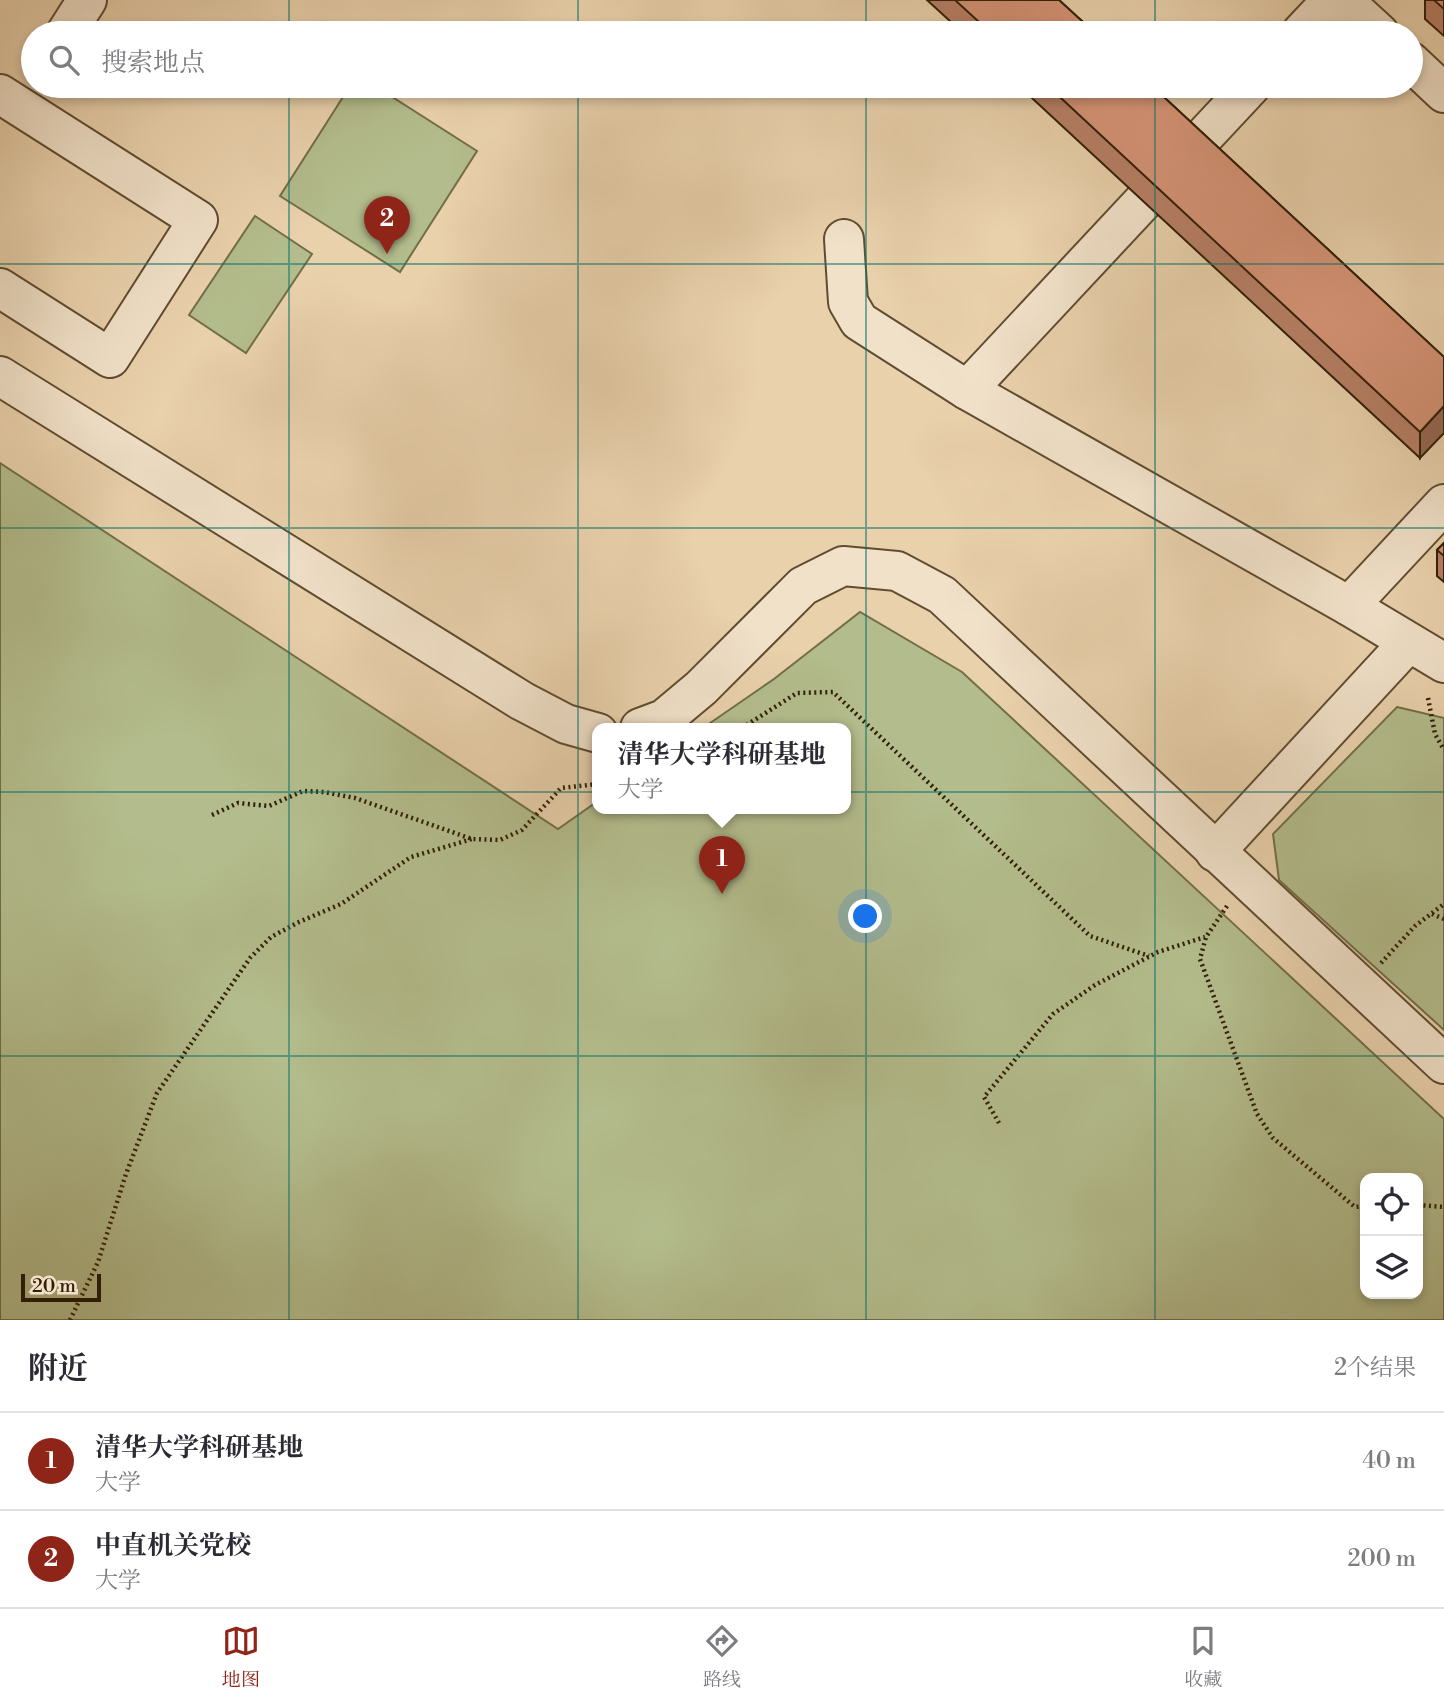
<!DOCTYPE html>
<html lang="zh">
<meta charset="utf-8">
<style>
:root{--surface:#fff;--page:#f7f7f7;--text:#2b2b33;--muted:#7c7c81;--line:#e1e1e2;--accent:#8f2418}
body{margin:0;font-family:"Libre Bodoni","Noto Serif SC",serif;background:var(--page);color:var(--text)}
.controls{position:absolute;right:21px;bottom:21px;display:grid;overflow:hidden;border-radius:14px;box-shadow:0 4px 10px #0003}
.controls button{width:63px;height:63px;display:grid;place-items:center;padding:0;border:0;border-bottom:2px solid var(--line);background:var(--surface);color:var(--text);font:35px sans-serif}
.scale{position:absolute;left:21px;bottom:18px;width:80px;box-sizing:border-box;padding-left:7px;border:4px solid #321f06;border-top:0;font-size:19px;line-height:24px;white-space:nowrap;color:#321f06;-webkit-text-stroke:5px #f1e1c9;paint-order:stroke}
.you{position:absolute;left:866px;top:917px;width:24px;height:24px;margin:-18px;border:5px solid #fff;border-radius:50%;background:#1a73e8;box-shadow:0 0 0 10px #1a73e833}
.badge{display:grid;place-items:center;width:46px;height:46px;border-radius:50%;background:var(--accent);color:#fff;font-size:23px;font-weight:700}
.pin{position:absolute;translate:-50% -58px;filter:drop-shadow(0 2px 4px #0008)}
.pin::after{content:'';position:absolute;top:37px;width:24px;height:21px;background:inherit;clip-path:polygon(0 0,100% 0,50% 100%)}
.popup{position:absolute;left:592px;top:723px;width:259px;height:91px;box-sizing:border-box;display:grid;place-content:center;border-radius:14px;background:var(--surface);filter:drop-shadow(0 2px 5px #0005);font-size:23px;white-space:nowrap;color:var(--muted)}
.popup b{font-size:26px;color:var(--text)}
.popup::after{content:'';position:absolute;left:50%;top:100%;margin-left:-14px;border:14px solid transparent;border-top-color:var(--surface)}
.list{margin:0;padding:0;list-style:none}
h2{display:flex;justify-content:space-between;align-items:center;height:91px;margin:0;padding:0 28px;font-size:30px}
h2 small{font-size:23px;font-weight:400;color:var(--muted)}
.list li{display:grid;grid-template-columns:46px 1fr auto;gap:21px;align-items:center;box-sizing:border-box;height:98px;padding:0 28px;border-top:2px solid var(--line)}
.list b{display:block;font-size:26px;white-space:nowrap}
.list p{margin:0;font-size:23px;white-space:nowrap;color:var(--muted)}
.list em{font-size:23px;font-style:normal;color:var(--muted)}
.icon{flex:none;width:38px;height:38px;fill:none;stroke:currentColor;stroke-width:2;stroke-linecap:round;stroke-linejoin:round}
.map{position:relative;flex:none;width:1444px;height:1320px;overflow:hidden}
.search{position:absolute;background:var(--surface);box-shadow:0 4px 10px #0003;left:21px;right:21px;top:21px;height:77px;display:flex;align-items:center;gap:18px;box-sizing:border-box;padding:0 24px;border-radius:38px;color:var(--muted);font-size:26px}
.sheet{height:287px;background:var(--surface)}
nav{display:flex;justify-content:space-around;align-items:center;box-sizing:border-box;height:98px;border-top:2px solid var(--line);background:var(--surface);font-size:19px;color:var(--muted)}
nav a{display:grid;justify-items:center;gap:4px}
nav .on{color:var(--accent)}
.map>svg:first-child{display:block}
.green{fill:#b3bc8c;stroke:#726e49;stroke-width:2;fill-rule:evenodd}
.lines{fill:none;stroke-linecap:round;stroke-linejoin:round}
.minor-casing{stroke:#604c30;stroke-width:42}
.path{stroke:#321f06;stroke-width:4.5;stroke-dasharray:2 3.5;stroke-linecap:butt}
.minor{stroke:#f1e1c9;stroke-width:38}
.wall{fill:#b77f66;stroke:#321f06;stroke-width:2}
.shaded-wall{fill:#956853;stroke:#321f06;stroke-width:2}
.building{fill:#d59477;stroke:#321f06;stroke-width:2}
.grid{fill:none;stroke:#0f766e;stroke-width:2;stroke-opacity:0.55}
</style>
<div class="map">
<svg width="1444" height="1320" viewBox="0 0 1444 1320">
<rect width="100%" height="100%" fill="#e9d1ac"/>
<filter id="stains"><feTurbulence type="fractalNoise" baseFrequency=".00286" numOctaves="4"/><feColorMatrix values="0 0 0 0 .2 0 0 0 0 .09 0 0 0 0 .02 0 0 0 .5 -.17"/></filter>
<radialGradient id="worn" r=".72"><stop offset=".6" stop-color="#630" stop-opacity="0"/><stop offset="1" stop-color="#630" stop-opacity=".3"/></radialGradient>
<g class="green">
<polygon points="350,86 375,86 477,151 400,272 280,196"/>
<polygon points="255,216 312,254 246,353 189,315"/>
<path d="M0,463L558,829L598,801V808H846V728H703L774,679L860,612L962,672L1444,1119V1320H0ZM1418,1178V1294H1365V1178Z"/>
<polygon points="1397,707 1444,718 1444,1030 1279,880 1273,834"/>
</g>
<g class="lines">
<g class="minor-casing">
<g id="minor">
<polyline points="1343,0 1379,33"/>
<polyline points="66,33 87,0"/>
<polyline points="1301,33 1332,0"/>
<polyline points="1411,62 1444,93"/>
<polyline points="0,94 198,220 110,358 0,288"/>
<polyline points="844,239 848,302 859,321 967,390 1349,606 1444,663"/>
<polyline points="0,376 522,701 566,724 598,733"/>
<polyline points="967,390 1251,86"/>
<polyline points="1349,606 1444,504"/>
<polyline points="640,728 664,719 701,688 803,586 843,566 897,571 942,595 1444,1064"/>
<polyline points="1215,852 1408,643"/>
</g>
</g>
<g class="path">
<polyline points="1428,698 1435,734 1444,750"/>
<polyline points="742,728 797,693 833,692 1090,936 1149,956"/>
<polyline points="212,815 238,803 269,806 303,791 324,792 355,798 472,839 500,840 522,830 561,788 598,784"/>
<polyline points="1227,906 1206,937 1200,959 1257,1114 1273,1138 1355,1207 1365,1206"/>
<polyline points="1432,914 1444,919"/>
<polyline points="1381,963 1415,926 1444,904"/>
<polyline points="999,1123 984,1097 1053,1014 1095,985 1158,952 1205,937"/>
<polyline points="1418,1205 1444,1207"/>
<polyline points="70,1320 98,1262 126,1174 157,1093 250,958 271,937 299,922 341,904 411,857 472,839"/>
</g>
<use href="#minor" class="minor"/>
</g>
<g class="wall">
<polygon points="927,0 1059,0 1095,33 963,33"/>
<polygon points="1425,0 1444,0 1444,36 1425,19"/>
<polygon points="1019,86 1152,86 1444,357 1420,458"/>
<polygon points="1444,543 1444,582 1437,576 1437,550"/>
</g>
<polygon class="shaded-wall" points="1444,406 1444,433 1420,458 1420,432"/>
<g class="building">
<polygon points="955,0 1059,0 1095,33 991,33"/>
<polygon points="1434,0 1444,0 1444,9"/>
<polygon points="1048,86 1152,86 1444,357 1444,406 1420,432"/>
<polygon points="1444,543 1444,556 1437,550"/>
</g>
<path class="grid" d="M289,0V33M578,0V33M866,0V33M1155,0V33M289,86V1320M578,86V1320M866,86V1320M1155,86V1320M0,264H1444M0,528H1444M0,792H1444M0,1056H1444"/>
<rect width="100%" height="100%" filter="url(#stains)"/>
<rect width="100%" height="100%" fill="url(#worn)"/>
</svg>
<div class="controls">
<button><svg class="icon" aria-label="locate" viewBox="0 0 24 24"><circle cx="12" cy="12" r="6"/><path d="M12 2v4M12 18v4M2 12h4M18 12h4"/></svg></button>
<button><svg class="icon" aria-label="layers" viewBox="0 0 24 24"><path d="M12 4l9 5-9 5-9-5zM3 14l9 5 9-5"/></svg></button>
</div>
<div class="scale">20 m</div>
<div class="you"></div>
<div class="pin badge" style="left:722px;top:894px">1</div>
<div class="popup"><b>清华大学科研基地</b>大学</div>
<div class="pin badge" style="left:387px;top:254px">2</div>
<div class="search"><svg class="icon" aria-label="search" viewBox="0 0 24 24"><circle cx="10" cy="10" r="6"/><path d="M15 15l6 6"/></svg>搜索地点</div>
</div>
<section class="sheet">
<h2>附近<small>2个结果</small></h2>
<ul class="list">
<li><span class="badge">1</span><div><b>清华大学科研基地</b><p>大学</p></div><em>40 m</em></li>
<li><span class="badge">2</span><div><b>中直机关党校</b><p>大学</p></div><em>200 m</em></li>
</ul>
</section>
<nav>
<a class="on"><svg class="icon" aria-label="map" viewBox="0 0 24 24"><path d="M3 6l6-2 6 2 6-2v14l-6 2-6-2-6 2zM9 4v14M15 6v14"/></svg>地图</a>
<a><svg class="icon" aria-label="directions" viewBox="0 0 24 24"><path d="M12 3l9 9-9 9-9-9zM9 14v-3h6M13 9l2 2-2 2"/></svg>路线</a>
<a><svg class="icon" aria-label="saved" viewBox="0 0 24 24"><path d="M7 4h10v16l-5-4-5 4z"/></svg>收藏</a>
</nav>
